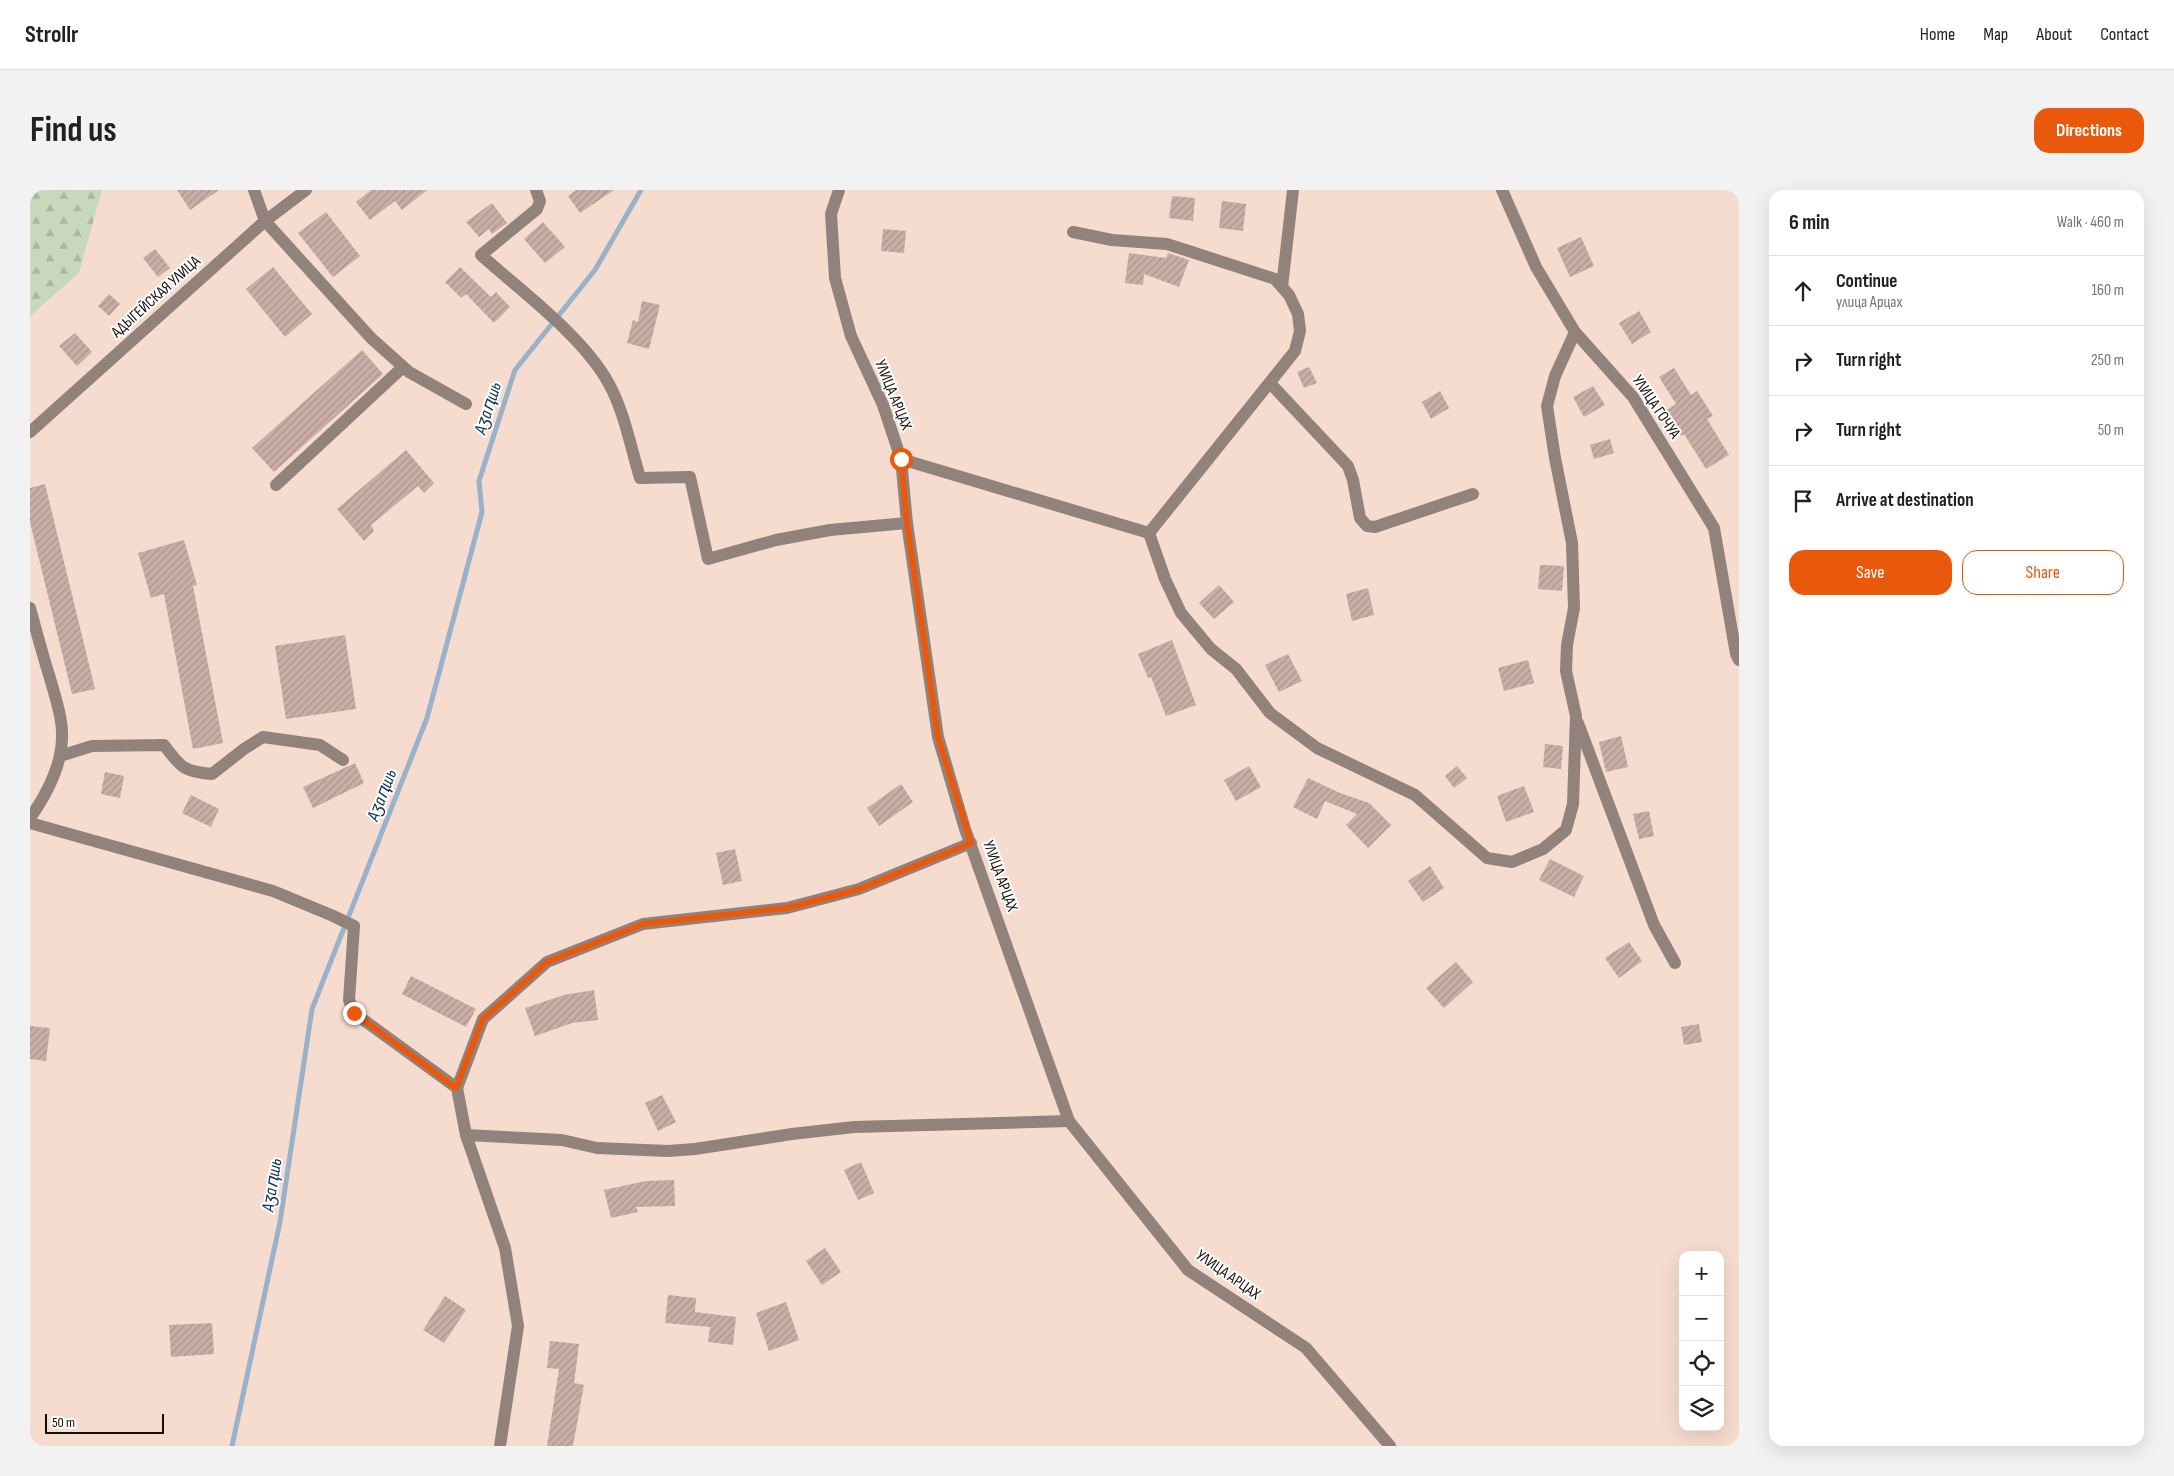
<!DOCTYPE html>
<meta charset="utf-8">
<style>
:root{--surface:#fff;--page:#f2f2f2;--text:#202124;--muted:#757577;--line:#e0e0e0;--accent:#ea580c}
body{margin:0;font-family:"Sofia Sans Condensed",sans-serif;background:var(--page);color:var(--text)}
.controls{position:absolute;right:15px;bottom:15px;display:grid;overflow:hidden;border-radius:10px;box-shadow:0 5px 20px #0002}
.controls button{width:45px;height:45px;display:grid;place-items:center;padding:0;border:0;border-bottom:1px solid var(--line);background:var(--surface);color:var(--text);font:25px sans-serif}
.scale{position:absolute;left:15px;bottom:12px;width:119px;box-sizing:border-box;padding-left:5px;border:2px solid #160e0a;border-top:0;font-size:14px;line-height:18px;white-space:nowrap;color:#160e0a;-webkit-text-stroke:4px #fff;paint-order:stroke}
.stop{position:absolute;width:15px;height:15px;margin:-11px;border:4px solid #ea580c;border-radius:50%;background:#fff}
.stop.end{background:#ea580c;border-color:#fff;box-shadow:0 1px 5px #0008}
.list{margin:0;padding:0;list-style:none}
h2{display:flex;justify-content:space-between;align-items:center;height:65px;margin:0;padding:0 20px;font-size:21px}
h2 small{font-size:16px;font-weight:400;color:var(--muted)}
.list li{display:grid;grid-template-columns:32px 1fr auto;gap:15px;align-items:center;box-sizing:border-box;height:70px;padding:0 20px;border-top:1px solid var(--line)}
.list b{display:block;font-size:19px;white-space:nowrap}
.list p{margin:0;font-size:16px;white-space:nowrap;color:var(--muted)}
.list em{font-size:16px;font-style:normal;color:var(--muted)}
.actions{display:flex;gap:10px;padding:15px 20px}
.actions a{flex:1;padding:11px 0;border:1px solid var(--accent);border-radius:15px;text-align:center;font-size:18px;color:var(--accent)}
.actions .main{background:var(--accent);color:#fff}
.icon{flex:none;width:28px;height:28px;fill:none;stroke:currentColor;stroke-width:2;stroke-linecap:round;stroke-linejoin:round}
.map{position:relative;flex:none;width:1709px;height:1256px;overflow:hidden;border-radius:15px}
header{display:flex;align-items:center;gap:30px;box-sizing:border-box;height:70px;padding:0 25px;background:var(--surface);border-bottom:1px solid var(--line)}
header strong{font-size:24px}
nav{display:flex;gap:28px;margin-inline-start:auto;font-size:18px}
.intro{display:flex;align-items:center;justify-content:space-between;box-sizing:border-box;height:120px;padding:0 30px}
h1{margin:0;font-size:35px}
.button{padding:12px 22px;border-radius:15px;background:var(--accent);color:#fff;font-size:18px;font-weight:700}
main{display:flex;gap:30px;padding:0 30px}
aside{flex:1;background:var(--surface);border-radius:15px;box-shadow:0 5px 20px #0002}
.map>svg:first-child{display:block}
.forest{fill:url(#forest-firs)}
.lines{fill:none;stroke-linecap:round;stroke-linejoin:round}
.stream{stroke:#99b1c9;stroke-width:5}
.building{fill:url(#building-hatch)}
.minor{stroke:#91837c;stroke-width:12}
.route{stroke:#ea580c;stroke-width:6}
.labels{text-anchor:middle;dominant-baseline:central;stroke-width:4;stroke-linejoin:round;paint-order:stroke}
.street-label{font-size:16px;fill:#160e0a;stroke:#fff}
.water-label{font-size:18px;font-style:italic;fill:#0c3455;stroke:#fff}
</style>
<header>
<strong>Strollr</strong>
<nav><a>Home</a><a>Map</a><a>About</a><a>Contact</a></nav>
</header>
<div class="intro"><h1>Find us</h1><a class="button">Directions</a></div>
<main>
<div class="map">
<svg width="1709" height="1256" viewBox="0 0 1709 1256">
<defs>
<pattern id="forest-firs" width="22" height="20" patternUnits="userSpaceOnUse" patternTransform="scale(1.25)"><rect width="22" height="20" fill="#c8d8bc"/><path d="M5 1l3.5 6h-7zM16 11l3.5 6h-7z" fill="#abb8a0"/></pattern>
<pattern id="building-hatch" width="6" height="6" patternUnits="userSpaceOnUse" patternTransform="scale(1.25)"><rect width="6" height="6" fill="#c9ada6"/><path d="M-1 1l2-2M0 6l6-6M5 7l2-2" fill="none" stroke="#ac948e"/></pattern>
</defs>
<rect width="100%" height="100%" fill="#f5dcce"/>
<polygon class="forest" points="0,0 72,0 49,83 0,126"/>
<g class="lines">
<polyline class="stream" points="202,1256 250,1032 282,819 397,528 452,322 449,291 485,180 565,80 611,0"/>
</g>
<g class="building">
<polygon points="147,0 189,0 160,20"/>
<polygon points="341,0 397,0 372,20 365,11 340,30 326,12"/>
<polygon points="546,0 584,0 550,23 538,6"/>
<polygon points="1142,6 1165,8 1163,31 1139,28"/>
<polygon points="1192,11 1216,14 1213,41 1189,38"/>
<polygon points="462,13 477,33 462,44 459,39 449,47 436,32"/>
<polygon points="296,22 330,66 303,87 268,43"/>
<polygon points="513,32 535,57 515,73 494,49"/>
<polygon points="853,39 876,41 874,63 851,61"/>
<polygon points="1551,47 1564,76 1540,87 1527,58"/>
<polygon points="125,59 140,78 128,87 113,68"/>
<polygon points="1099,63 1136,68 1138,63 1159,70 1149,97 1114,84 1113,95 1095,93"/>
<polygon points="243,77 282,124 255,147 216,99"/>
<polygon points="430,77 461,107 466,102 480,117 464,133 436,104 431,108 415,92"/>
<polygon points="79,104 90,114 79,126 68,116"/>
<polygon points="612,111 630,115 619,159 597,153 603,130 608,132"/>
<polygon points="1609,121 1621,142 1602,154 1589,133"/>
<polygon points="45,143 62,162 47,176 29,156"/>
<polygon points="332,160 353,184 244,282 222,258"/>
<polygon points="1279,177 1287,193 1274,198 1267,182"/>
<polygon points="1644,178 1661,205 1667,201 1683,226 1677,229 1699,265 1676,279 1654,244 1651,246 1635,221 1646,214 1629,187"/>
<polygon points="1563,196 1575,215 1554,227 1543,207"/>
<polygon points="1410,201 1419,218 1401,229 1392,212"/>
<polygon points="1580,249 1584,263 1564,269 1560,255"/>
<polygon points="376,260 404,293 394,303 388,296 341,335 344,341 334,351 307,319"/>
<polygon points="15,294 65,499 42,504 0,332 0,298"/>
<polygon points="154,350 167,395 163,396 193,553 163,559 134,404 121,408 108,363"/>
<polygon points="1510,375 1534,376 1532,401 1508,399"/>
<polygon points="1189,395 1204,412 1184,429 1169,413"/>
<polygon points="1338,398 1344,425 1322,431 1316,404"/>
<polygon points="315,445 326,519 256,529 245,456"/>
<polygon points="1142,450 1166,515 1136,526 1121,487 1118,488 1108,464"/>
<polygon points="1258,464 1272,491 1249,502 1235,475"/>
<polygon points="1498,470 1504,493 1474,501 1468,478"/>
<polygon points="1591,546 1598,577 1576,582 1569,552"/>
<polygon points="1515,554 1533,556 1531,579 1513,577"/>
<polygon points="325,573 334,593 283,618 273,597"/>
<polygon points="1219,576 1231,597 1206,611 1194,590"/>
<polygon points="1427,576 1437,588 1424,598 1415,586"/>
<polygon points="75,582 94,586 90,608 71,604"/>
<polygon points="1278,588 1310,603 1339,613 1361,635 1338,658 1316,635 1327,624 1295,611 1287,629 1263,617"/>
<polygon points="871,594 883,612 849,636 837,618"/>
<polygon points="1494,596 1504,622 1476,632 1467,606"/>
<polygon points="161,605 189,619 181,637 152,623"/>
<polygon points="1619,621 1624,646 1609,649 1603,624"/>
<polygon points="705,659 712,691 693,695 686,663"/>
<polygon points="1520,669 1554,686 1544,707 1509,690"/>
<polygon points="1400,676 1414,698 1393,712 1378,691"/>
<polygon points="1599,752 1612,771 1589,788 1575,768"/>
<polygon points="1426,772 1443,792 1414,818 1396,798"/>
<polygon points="381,786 446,819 436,837 372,804"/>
<polygon points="564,800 568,830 542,833 505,846 495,818 534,805"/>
<polygon points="1669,834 1672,852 1654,855 1651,837"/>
<polygon points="0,836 20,838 16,871 0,869"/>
<polygon points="632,905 646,932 628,941 615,913"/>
<polygon points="831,972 844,1003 828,1010 814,980"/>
<polygon points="644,990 645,1016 606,1017 608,1022 581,1028 574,1000 616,991"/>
<polygon points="795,1058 811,1082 792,1095 776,1071"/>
<polygon points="638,1105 666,1108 665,1122 706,1127 703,1155 678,1152 680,1137 635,1133"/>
<polygon points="415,1106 436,1120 414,1153 393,1140"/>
<polygon points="756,1112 769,1150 739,1161 726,1123"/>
<polygon points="182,1133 184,1164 141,1167 139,1135"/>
<polygon points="520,1151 549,1154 544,1193 554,1195 543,1256 517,1256 529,1179 517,1178"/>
</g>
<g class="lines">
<g class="minor">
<polyline points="224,0 235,31 341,148 379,182 436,214"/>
<path d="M506,0L510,11L507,19L451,65C491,101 554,147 579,194C594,221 601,258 610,288L660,287L678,369L746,350L800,340L877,333"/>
<polyline points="809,0 801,24 805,88 821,146 853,215 871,269 877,333 908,547 935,639 1039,931 1158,1080 1276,1158 1360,1256"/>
<polyline points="1472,0 1506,77 1545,142 1603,207 1684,338 1706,464 1709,470"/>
<polyline points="1043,42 1082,50 1137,54 1245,89 1259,105 1268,124 1270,141 1265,161 1119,343"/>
<polyline points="1252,97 1263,0"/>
<polyline points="1240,193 1318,276 1323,290 1330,328 1337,336 1345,337 1443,304"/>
<polyline points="0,242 235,31 276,0"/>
<polyline points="871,269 1119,343 1135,389 1151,423 1181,459 1206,479 1240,523 1287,558 1385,605 1457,668 1482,672 1513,659 1536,640 1543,614 1546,526 1536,481 1537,455 1544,418 1542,353 1525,268 1517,216 1525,186 1545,142"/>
<polyline points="246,295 373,177"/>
<path d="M0,418C7,444 14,469 22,495C26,510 32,527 32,543C33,573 17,604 0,628"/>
<polyline points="1548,533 1624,735 1645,773"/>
<path d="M30,566L62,556L134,555C151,578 155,582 182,584L214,559L233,547L290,555L313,570"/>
<polyline points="0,633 243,701 301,725 324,736 319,810 324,823 427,898"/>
<polyline points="436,945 532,950 567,958 638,961 665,959 762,944 824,937 1039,931"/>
<polyline points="470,1256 488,1136 475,1058 436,945 427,898 453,829 517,772 613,734 757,718 829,699 941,653"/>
</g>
</g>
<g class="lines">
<polyline class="route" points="324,823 426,898 453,829 517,772 613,734 757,718 830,699 941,653 908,547 877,333 871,269"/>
</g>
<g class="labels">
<g class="street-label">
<text transform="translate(126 107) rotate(-42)">АДЫГЕЙСКАЯ УЛИЦА</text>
<text transform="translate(863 205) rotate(68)">УЛИЦА АРЦАХ</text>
<text transform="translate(1626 217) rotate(56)">УЛИЦА ГОЧУА</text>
<text transform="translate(970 686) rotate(70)">УЛИЦА АРЦАХ</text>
<text transform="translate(1198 1085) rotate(35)">УЛИЦА АРЦАХ</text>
</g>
<g class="water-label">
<text transform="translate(458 218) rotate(-72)">Аӡаԥшь</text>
<text transform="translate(352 605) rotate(-69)">Аӡаԥшь</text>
<text transform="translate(242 995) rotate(-81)">Аӡаԥшь</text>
</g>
</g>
</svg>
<div class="controls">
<button>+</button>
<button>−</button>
<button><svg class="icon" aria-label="locate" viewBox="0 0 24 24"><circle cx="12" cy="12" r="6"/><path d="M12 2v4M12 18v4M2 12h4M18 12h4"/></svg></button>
<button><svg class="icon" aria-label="layers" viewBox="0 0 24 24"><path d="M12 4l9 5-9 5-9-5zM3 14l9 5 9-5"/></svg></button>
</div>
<div class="scale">50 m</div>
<div class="stop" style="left:871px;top:269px"></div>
<div class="stop end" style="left:324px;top:823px"></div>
</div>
<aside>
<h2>6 min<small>Walk · 460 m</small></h2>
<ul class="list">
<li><svg class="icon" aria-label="ahead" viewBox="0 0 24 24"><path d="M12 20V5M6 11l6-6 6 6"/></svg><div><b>Continue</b><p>улица Арцах</p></div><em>160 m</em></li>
<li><svg class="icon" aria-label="right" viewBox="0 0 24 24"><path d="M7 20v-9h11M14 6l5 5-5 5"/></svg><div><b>Turn right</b></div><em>250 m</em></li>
<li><svg class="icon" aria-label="right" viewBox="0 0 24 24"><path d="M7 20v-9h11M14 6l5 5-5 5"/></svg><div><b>Turn right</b></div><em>50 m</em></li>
<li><svg class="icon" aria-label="arrive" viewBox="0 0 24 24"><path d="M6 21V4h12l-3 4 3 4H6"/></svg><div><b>Arrive at destination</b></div></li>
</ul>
<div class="actions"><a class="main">Save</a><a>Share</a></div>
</aside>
</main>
